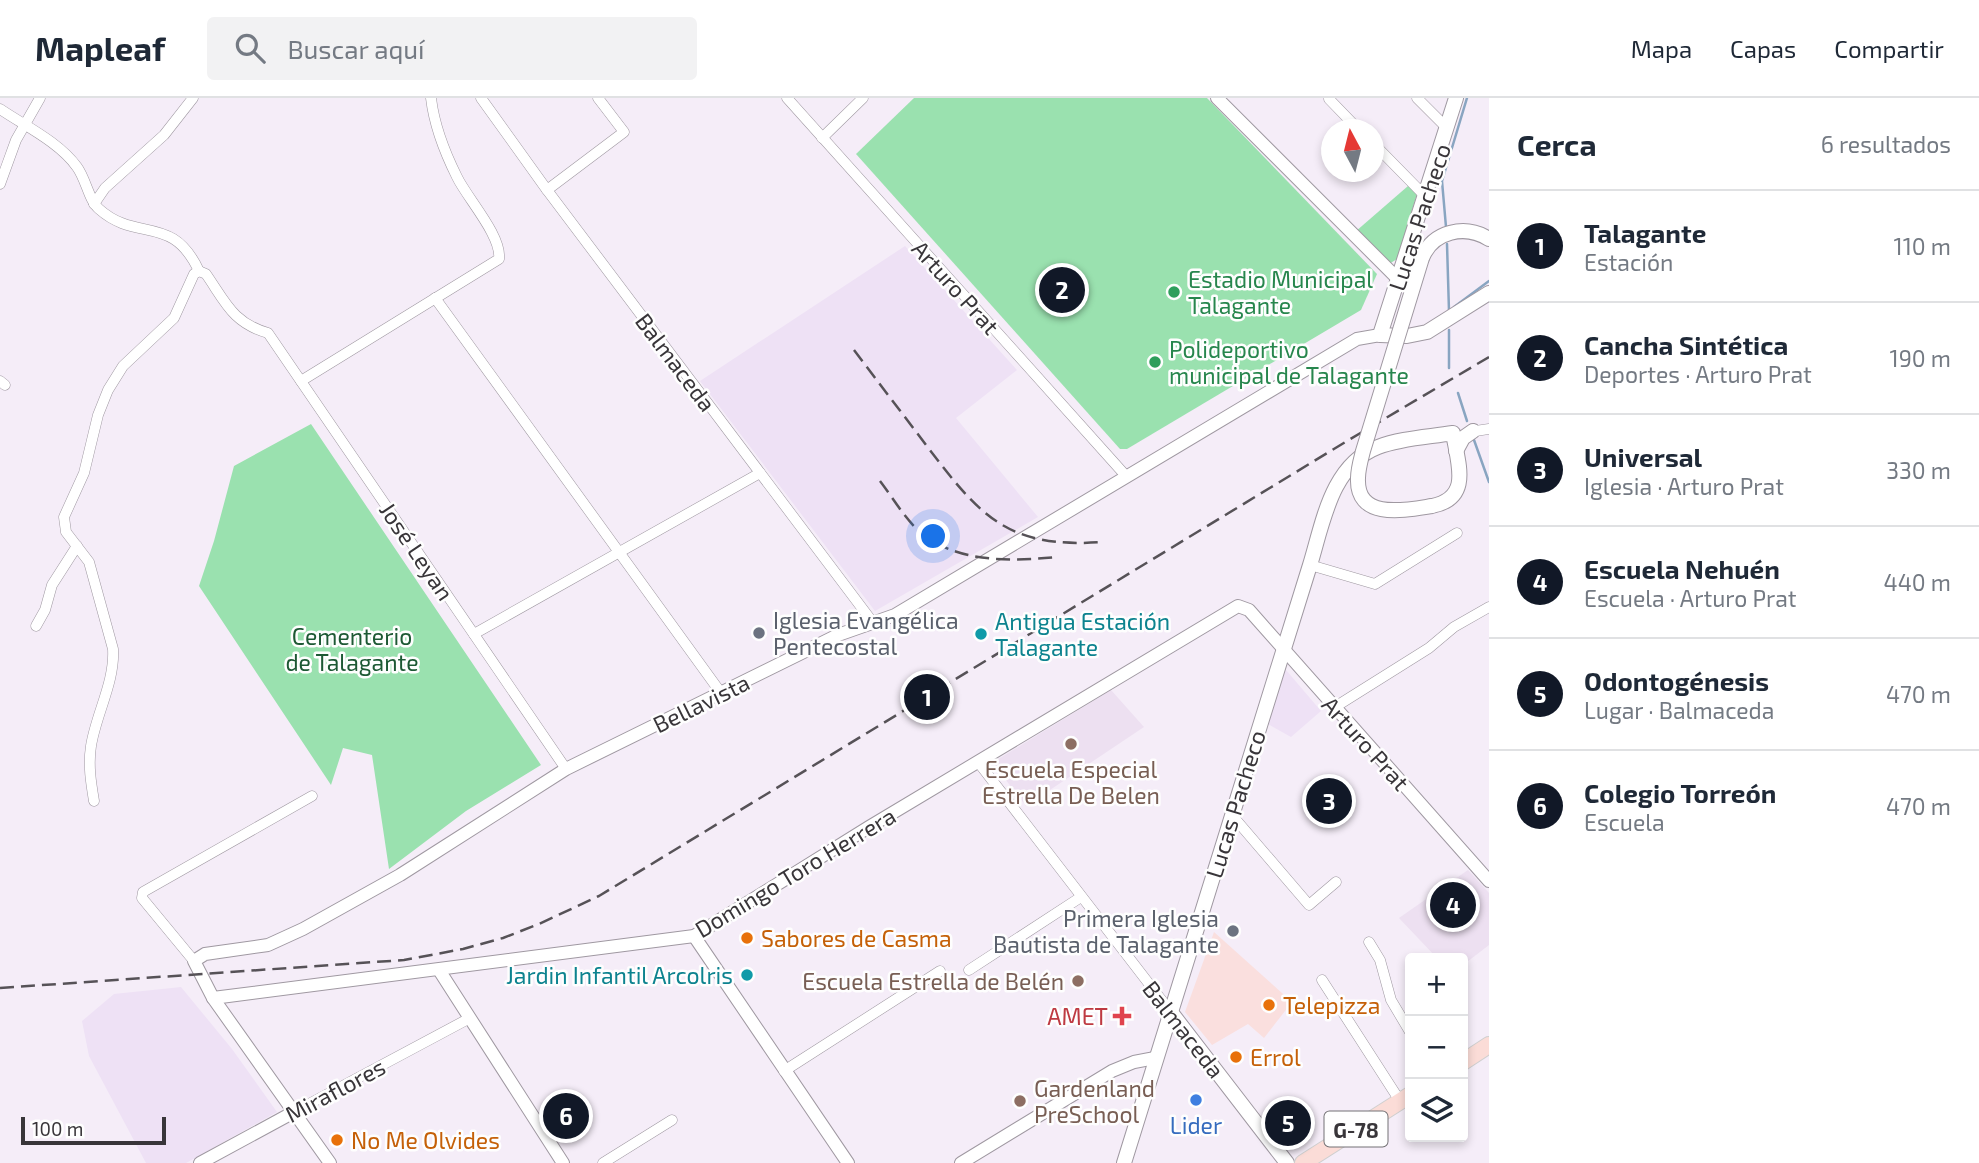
<!DOCTYPE html>
<html lang="es">
<meta charset="utf-8">
<style>
:root{--surface:#fff;--page:#f2f2f3;--text:#1f2937;--muted:#747a83;--line:#e0e1e3;--accent:#111827}
body{margin:0;font-family:"Exo 2",sans-serif;background:var(--page);color:var(--text)}
.controls{position:absolute;right:21px;bottom:21px;display:grid;overflow:hidden;border-radius:7px;box-shadow:0 4px 10px #0003}
.controls button{width:63px;height:63px;display:grid;place-items:center;padding:0;border:0;border-bottom:2px solid var(--line);background:var(--surface);color:var(--text);font:35px sans-serif}
.compass{position:absolute;left:1321px;top:21px;width:63px;height:63px;border-radius:50%;background:var(--surface);box-shadow:0 4px 10px #0003;rotate:353deg}
.scale{position:absolute;left:21px;bottom:18px;width:145px;box-sizing:border-box;padding-left:7px;border:4px solid #383539;border-top:0;font-size:19px;line-height:24px;white-space:nowrap;color:#383539;-webkit-text-stroke:5px #fefefe;paint-order:stroke}
.you{position:absolute;left:934px;top:439px;width:24px;height:24px;margin:-18px;border:5px solid #fff;border-radius:50%;background:#1a73e8;box-shadow:0 0 0 10px #1a73e833}
.badge{display:grid;place-items:center;width:46px;height:46px;border-radius:50%;background:var(--accent);color:#fff;font-size:23px;font-weight:700}
.pin{position:absolute;translate:-50% -50%;border:4px solid #fff;box-shadow:0 2px 7px #0006}
.list{margin:0;padding:0;list-style:none}
h2{display:flex;justify-content:space-between;align-items:center;height:91px;margin:0;padding:0 28px;font-size:30px}
h2 small{font-size:23px;font-weight:400;color:var(--muted)}
.list li{display:grid;grid-template-columns:46px 1fr auto;gap:21px;align-items:center;box-sizing:border-box;height:112px;padding:0 28px;border-top:2px solid var(--line)}
.list b{display:block;font-size:26px;white-space:nowrap}
.list p{margin:0;font-size:23px;white-space:nowrap;color:var(--muted)}
.list em{font-size:23px;font-style:normal;color:var(--muted)}
.icon{flex:none;width:38px;height:38px;fill:none;stroke:currentColor;stroke-width:2;stroke-linecap:round;stroke-linejoin:round}
.map{position:relative;flex:none;width:1489px;height:1065px;overflow:hidden}
header{display:flex;align-items:center;gap:42px;box-sizing:border-box;height:98px;padding:0 35px;background:var(--surface);border-bottom:2px solid var(--line)}
header strong{font-size:33px}
nav{display:flex;gap:38px;margin-inline-start:auto;font-size:24px}
.search{width:490px;height:63px;background:var(--page);display:flex;align-items:center;gap:18px;box-sizing:border-box;padding:0 24px;border-radius:7px;color:var(--muted);font-size:26px}
main{display:flex}
aside{flex:1;background:var(--surface)}
.map>svg:first-child{display:block}
.commercial{fill:#fadfde}
.industrial{fill:#eee1f5}
.built{fill:#ede0f1}
.green{fill:#9ae1af}
.lines{fill:none;stroke-linecap:round;stroke-linejoin:round}
.stream{stroke:#89a5c1;stroke-width:2.5}
.minor-casing{stroke:#9f98a1;stroke-width:11}
.tertiary-casing{stroke:#9f98a1;stroke-width:14}
.secondary-casing{stroke:#9f98a1;stroke-width:16}
.primary-casing{stroke:#cfcfcf;stroke-width:18}
.minor{stroke:#fff;stroke-width:10}
.tertiary{stroke:#fff;stroke-width:12}
.secondary{stroke:#fff;stroke-width:14}
.primary{stroke:#fbdcd7;stroke-width:16}
.rail{stroke:#565257;stroke-width:2.5;stroke-dasharray:14 7;stroke-linecap:butt}
.secondary-bridge-casing{stroke:#9f98a1;stroke-width:16;stroke-linecap:butt}
.secondary-bridge{stroke:#fff;stroke-width:14}
.leisure-dot{fill:#2e9e5b;stroke:#fefefe;stroke-width:2.5}
.worship-dot{fill:#6b7280;stroke:#fefefe;stroke-width:2.5}
.culture-dot{fill:#0f9aa8;stroke:#fefefe;stroke-width:2.5}
.education-dot{fill:#8d6e63;stroke:#fefefe;stroke-width:2.5}
.food-dot{fill:#e8710a;stroke:#fefefe;stroke-width:2.5}
.health-dot{fill:#e0444e;stroke:#fefefe;stroke-width:2.5}
.shop-dot{fill:#3f7fe0;stroke:#fefefe;stroke-width:2.5}
.labels{text-anchor:middle;dominant-baseline:central;stroke-width:5;stroke-linejoin:round;paint-order:stroke}
.shield{fill:#fefefe;stroke:#737174;stroke-width:2}
.shield-label{font-size:21px;font-weight:bold;fill:#383539}
.street-label{font-size:23px;fill:#383539;stroke:#fefefe}
.leisure-label{font-size:23px;fill:#27864d;stroke:#fefefe;text-anchor:start}
.worship-label{font-size:23px;fill:#5b616d;stroke:#fefefe;text-anchor:start}
.culture-label{font-size:23px;fill:#0d838f;stroke:#fefefe;text-anchor:start}
.park-label{font-size:23px;fill:#1d5934;stroke:#fefefe}
.education-label{font-size:23px;fill:#785e54;stroke:#fefefe}
.food-label{font-size:23px;fill:#c56008;stroke:#fefefe;text-anchor:start}
.health-label{font-size:23px;fill:#be3a42;stroke:#fefefe;text-anchor:end}
.shop-label{font-size:23px;fill:#366cbe;stroke:#fefefe}
</style>
<header>
<strong>Mapleaf</strong>
<div class="search"><svg class="icon" aria-label="search" viewBox="0 0 24 24"><circle cx="10" cy="10" r="6"/><path d="M15 15l6 6"/></svg>Buscar aquí</div>
<nav><a>Mapa</a><a>Capas</a><a>Compartir</a></nav>
</header>
<main>
<div class="map">
<svg width="1489" height="1065" viewBox="0 0 1489 1065">
<rect width="100%" height="100%" fill="#f5edf8"/>
<polygon class="commercial" points="1214,834 1292,904 1264,940 1248,926 1212,947 1185,914"/>
<g class="industrial">
<polygon points="905,148 1017,272 956,320 1038,419 875,513 700,283"/>
<polygon points="1286,572 1321,613 1291,639 1268,626 1283,573"/>
<polygon points="181,889 232,951 277,1014 186,1065 146,1065 89,958 82,923 114,896"/>
</g>
<g class="built">
<polygon points="1111,592 1144,629 1026,708 995,668 995,663"/>
<polygon points="1468,772 1489,795 1489,847 1463,867 1463,860 1437,860 1399,820"/>
</g>
<g class="green">
<polygon points="914,0 1207,0 1377,176 1361,212 1127,351 1120,351 856,56"/>
<polygon points="1408,88 1417,96 1397,161 1389,166 1355,134"/>
<polygon points="311,326 541,667 466,713 389,771 372,657 343,650 331,687 199,488 214,443 234,368"/>
</g>
<g class="lines">
<g class="stream">
<polyline points="1446,129 1442,83 1467,0"/>
<polyline points="1447,146 1449,213"/>
<polyline points="1454,209 1489,183"/>
<polyline points="1449,232 1449,270"/>
<polyline points="1458,295 1467,323"/>
<polyline points="1474,342 1489,384"/>
</g>
<g class="minor-casing">
<g id="minor">
<polyline points="481,0 547,92 874,526"/>
<polyline points="787,0 1126,378"/>
<polyline points="1417,0 1447,30"/>
<polyline points="1329,1 1359,32"/>
<path d="M0,11C25,28 59,44 77,69C86,81 89,103 99,111C137,145 172,115 199,173"/>
<polyline points="822,40 863,0"/>
<polyline points="1374,46 1425,98"/>
<polyline points="0,86 16,42 40,0"/>
<polyline points="547,92 624,34 598,0"/>
<polyline points="94,106 105,90 164,37 193,0"/>
<polyline points="435,200 721,595"/>
<polyline points="0,283 5,287"/>
<path d="M301,283L499,161C502,138 467,100 457,79C445,55 434,26 431,0"/>
<polyline points="1469,334 1489,331"/>
<polyline points="1310,467 1375,486 1457,435"/>
<polyline points="36,528 45,512 52,487 77,448"/>
<polyline points="474,536 760,375"/>
<polyline points="1335,609 1429,550 1454,529 1489,509"/>
<polyline points="978,664 1170,913"/>
<path d="M94,703C91,685 88,667 91,648C96,616 115,584 113,551L89,464L66,434L64,419L84,375L98,317L108,292L123,268L174,220L194,176L199,173L206,176C226,205 233,225 268,235L566,671"/>
<polyline points="1231,716 1309,807 1336,784"/>
<polyline points="1369,844 1380,862 1391,902 1410,934"/>
<polyline points="194,863 142,800 143,794 312,698"/>
<polyline points="969,872 1081,799"/>
<polyline points="1322,882 1400,1003"/>
<polyline points="784,973 940,873"/>
<polyline points="294,1014 470,920"/>
<polyline points="603,1065 672,1022"/>
</g>
</g>
<g class="tertiary-casing">
<g id="tertiary">
<polyline points="1217,0 1399,182"/>
<polyline points="694,838 848,1065"/>
<polyline points="439,872 563,1065"/>
<polyline points="213,900 694,838 869,729 1238,508 1249,512 1489,783"/>
<polyline points="200,1065 294,1014"/>
<polyline points="330,1065 213,900 194,863 205,856 268,847 303,831 400,777 566,671 838,537 895,517 1357,241 1380,237"/>
<polyline points="961,1065 1112,973 1134,964 1155,960"/>
</g>
</g>
<g class="secondary-casing">
<g id="secondary">
<polyline points="1456,0 1380,237 1407,238 1427,234 1489,195"/>
<path d="M1422,160C1433,133 1465,126 1489,141"/>
<polyline points="1456,353 1463,340 1473,333"/>
<polyline points="1170,913 1287,1065"/>
<path d="M1124,1065L1310,467C1323,425 1331,367 1378,349C1401,340 1429,339 1453,335C1458,366 1472,400 1432,408"/>
</g>
</g>
<g class="primary-casing">
<g id="primary">
<polyline points="1463,964 1489,947"/>
<polyline points="1303,1065 1410,997"/>
</g>
</g>
<use href="#minor" class="minor"/>
<use href="#tertiary" class="tertiary"/>
<use href="#secondary" class="secondary"/>
<use href="#primary" class="primary"/>
<g class="rail">
<path d="M854,252C878,284 902,315 926,347C980,418 1007,451 1103,444"/>
<path d="M880,383C893,400 905,421 921,435C960,466 1012,463 1059,459"/>
<polyline points="0,890 404,862 463,851 503,840 539,826 599,798 1347,343 1489,259"/>
</g>
<g class="secondary-bridge-casing">
<path id="secondary-bridge" d="M1422,160L1363,353C1361,361 1358,371 1358,380C1356,423 1406,412 1432,408"/>
</g>
<use href="#secondary-bridge" class="secondary-bridge"/>
</g>
<g class="leisure-dot">
<circle cx="1174" cy="194" r="7"/>
<circle cx="1155" cy="264" r="7"/>
</g>
<g class="worship-dot">
<circle cx="759" cy="535" r="7"/>
<circle cx="1233" cy="833" r="7"/>
</g>
<g class="culture-dot">
<circle cx="981" cy="536" r="7"/>
<circle cx="747" cy="877" r="7"/>
</g>
<g class="education-dot">
<circle cx="1071" cy="646" r="7"/>
<circle cx="1078" cy="883" r="7"/>
<circle cx="1020" cy="1003" r="7"/>
</g>
<g class="food-dot">
<circle cx="747" cy="840" r="7"/>
<circle cx="1269" cy="907" r="7"/>
<circle cx="1236" cy="959" r="7"/>
<circle cx="337" cy="1042" r="7"/>
</g>
<path class="health-dot" d="M1118.5 907.5h7v7h7v7h-7v7h-7v-7h-7v-7h7z"/>
<circle class="shop-dot" cx="1196" cy="1002" r="7"/>
<g class="labels">
<rect class="shield" x="1324.5" y="1013.5" width="63" height="35" rx="5"/>
<g class="shield-label">
<text x="1356" y="1031">G-78</text>
</g>
<g class="street-label">
<text transform="translate(1419 119) rotate(-72)">Lucas Pacheco</text>
<text transform="translate(956 189) rotate(48)">Arturo Prat</text>
<text transform="translate(676 264) rotate(53)">Balmaceda</text>
<text transform="translate(417 453) rotate(56)">José Leyan</text>
<text transform="translate(701 605) rotate(-26)">Bellavista</text>
<text transform="translate(1366 645) rotate(48)">Arturo Prat</text>
<text transform="translate(1235 706) rotate(-73)">Lucas Pacheco</text>
<text transform="translate(795 774) rotate(-31)">Domingo Toro Herrera</text>
<text transform="translate(1184 931) rotate(52)">Balmaceda</text>
<text transform="translate(335 992) rotate(-28)">Miraflores</text>
</g>
<g class="leisure-label">
<text x="1188" y="181">Estadio Municipal<tspan x="1188" dy="26">Talagante</tspan></text>
<text x="1169" y="251">Polideportivo<tspan x="1169" dy="26">municipal de Talagante</tspan></text>
</g>
<g class="worship-label">
<text x="773" y="522">Iglesia Evangélica<tspan x="773" dy="26">Pentecostal</tspan></text>
<text x="1219" y="820" text-anchor="end">Primera Iglesia<tspan x="1219" dy="26">Bautista de Talagante</tspan></text>
</g>
<g class="culture-label">
<text x="995" y="523">Antigua Estación<tspan x="995" dy="26">Talagante</tspan></text>
<text x="733" y="877" text-anchor="end">Jardin Infantil Arcolris</text>
</g>
<g class="park-label">
<text x="352" y="538">Cementerio<tspan x="352" dy="26">de Talagante</tspan></text>
</g>
<g class="education-label">
<text x="1071" y="671">Escuela Especial<tspan x="1071" dy="26">Estrella De Belen</tspan></text>
<text x="1064" y="883" text-anchor="end">Escuela Estrella de Belén</text>
<text x="1034" y="990" text-anchor="start">Gardenland<tspan x="1034" dy="26">PreSchool</tspan></text>
</g>
<g class="food-label">
<text x="761" y="840">Sabores de Casma</text>
<text x="1283" y="907">Telepizza</text>
<text x="1250" y="959">Errol</text>
<text x="351" y="1042">No Me Olvides</text>
</g>
<g class="health-label">
<text x="1108" y="918">AMET</text>
</g>
<g class="shop-label">
<text x="1196" y="1027">Lider</text>
</g>
</g>
</svg>
<div class="controls">
<button>+</button>
<button>−</button>
<button><svg class="icon" aria-label="layers" viewBox="0 0 24 24"><path d="M12 4l9 5-9 5-9-5zM3 14l9 5 9-5"/></svg></button>
</div>
<svg class="compass" viewBox="-18 -18 36 36"><path d="M0-13l5 13h-10z" fill="#e53935"/><path d="M0 13l5-13h-10z" fill="#747a83"/></svg>
<div class="scale">100 m</div>
<div class="you"></div>
<div class="pin badge" style="left:927px;top:599px">1</div>
<div class="pin badge" style="left:1062px;top:192px">2</div>
<div class="pin badge" style="left:1329px;top:703px">3</div>
<div class="pin badge" style="left:1453px;top:807px">4</div>
<div class="pin badge" style="left:1288px;top:1025px">5</div>
<div class="pin badge" style="left:566px;top:1018px">6</div>
</div>
<aside>
<h2>Cerca<small>6 resultados</small></h2>
<ul class="list">
<li><span class="badge">1</span><div><b>Talagante</b><p>Estación</p></div><em>110 m</em></li>
<li><span class="badge">2</span><div><b>Cancha Sintética</b><p>Deportes · Arturo Prat</p></div><em>190 m</em></li>
<li><span class="badge">3</span><div><b>Universal</b><p>Iglesia · Arturo Prat</p></div><em>330 m</em></li>
<li><span class="badge">4</span><div><b>Escuela Nehuén</b><p>Escuela · Arturo Prat</p></div><em>440 m</em></li>
<li><span class="badge">5</span><div><b>Odontogénesis</b><p>Lugar · Balmaceda</p></div><em>470 m</em></li>
<li><span class="badge">6</span><div><b>Colegio Torreón</b><p>Escuela</p></div><em>470 m</em></li>
</ul>
</aside>
</main>
